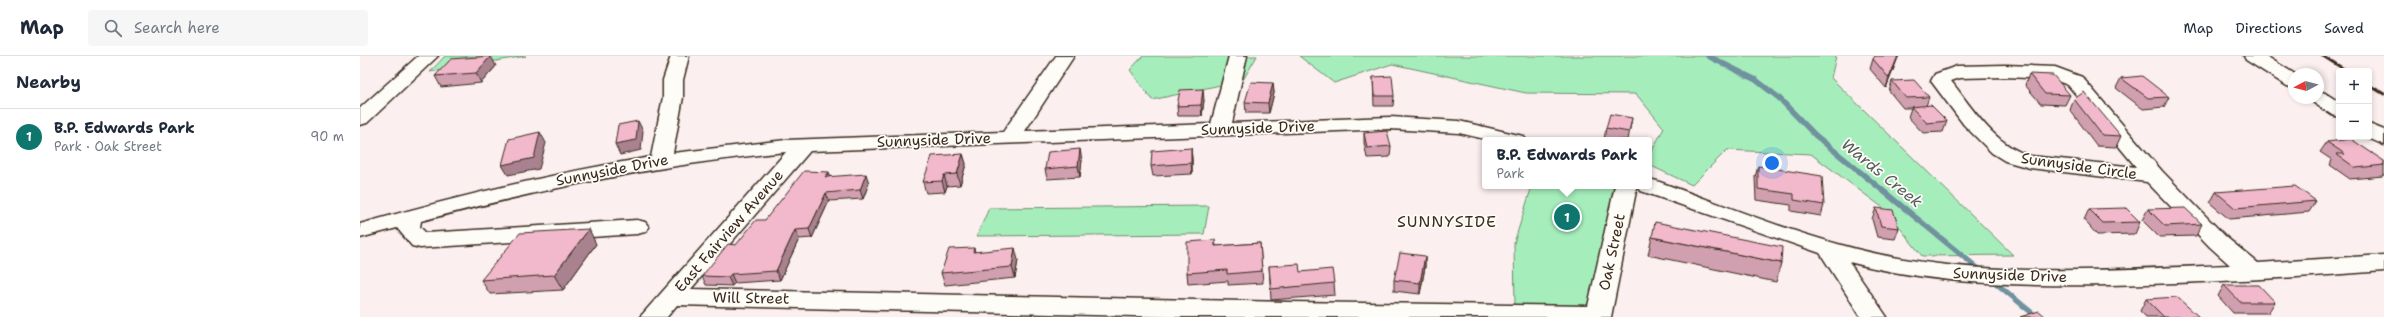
<!DOCTYPE html>
<meta charset="utf-8">
<style>
:root{--surface:#fff;--page:#f6f6f7;--text:#1f2937;--muted:#747a83;--line:#e0e1e3;--accent:#0f766e}
body{margin:0;font-family:"Shantell Sans",sans-serif;background:var(--page);color:var(--text)}
.controls{position:absolute;right:12px;top:12px;display:grid;overflow:hidden;border-radius:4px;box-shadow:0 2px 6px #0003}
.controls button{width:36px;height:36px;display:grid;place-items:center;padding:0;border:0;border-bottom:1px solid var(--line);background:var(--surface);color:var(--text);font:20px sans-serif}
.compass{position:absolute;left:1928px;top:12px;width:36px;height:36px;border-radius:50%;background:var(--surface);box-shadow:0 2px 6px #0003;rotate:263deg}
.you{position:absolute;left:1412px;top:107px;width:14px;height:14px;margin:-10px;border:3px solid #fff;border-radius:50%;background:#1a73e8;box-shadow:0 0 0 6px #1a73e833}
.badge{display:grid;place-items:center;width:26px;height:26px;border-radius:50%;background:var(--accent);color:#fff;font-size:13px;font-weight:700}
.pin{position:absolute;translate:-50% -50%;border:2px solid #fff;box-shadow:0 1px 4px #0006}
.popup{position:absolute;left:1122px;top:81px;width:170px;height:52px;box-sizing:border-box;display:grid;place-content:center;border-radius:4px;background:var(--surface);filter:drop-shadow(0 1px 3px #0005);font-size:13px;white-space:nowrap;color:var(--muted)}
.popup b{font-size:15px;color:var(--text)}
.popup::after{content:'';position:absolute;left:50%;top:100%;margin-left:-8px;border:8px solid transparent;border-top-color:var(--surface)}
.list{margin:0;padding:0;list-style:none}
h2{display:flex;justify-content:space-between;align-items:center;height:52px;margin:0;padding:0 16px;font-size:17px}
h2 small{font-size:13px;font-weight:400;color:var(--muted)}
.list li{display:grid;grid-template-columns:26px 1fr auto;gap:12px;align-items:center;box-sizing:border-box;height:56px;padding:0 16px;border-top:1px solid var(--line)}
.list b{display:block;font-size:15px;white-space:nowrap}
.list p{margin:0;font-size:13px;white-space:nowrap;color:var(--muted)}
.list em{font-size:13px;font-style:normal;color:var(--muted)}
.icon{flex:none;width:22px;height:22px;fill:none;stroke:currentColor;stroke-width:2;stroke-linecap:round;stroke-linejoin:round}
.map{position:relative;flex:none;width:2024px;height:261px;overflow:hidden}
header{display:flex;align-items:center;gap:24px;box-sizing:border-box;height:56px;padding:0 20px;background:var(--surface);border-bottom:1px solid var(--line)}
header strong{font-size:19px}
nav{display:flex;gap:22px;margin-inline-start:auto;font-size:14px}
.search{width:280px;height:36px;background:var(--page);display:flex;align-items:center;gap:10px;box-sizing:border-box;padding:0 14px;border-radius:4px;color:var(--muted);font-size:15px}
main{display:flex}
aside{flex:1;background:var(--surface)}
.map>svg:first-child{display:block}
.green{fill:#a5eebc;stroke:#708c6d}
.lines{fill:none;stroke-linecap:round;stroke-linejoin:round}
.stream{stroke:#6f919e;stroke-width:5.5}
.minor-casing{stroke:#3b2a1e;stroke-width:3}
.minor{fill:#fdfcf7;fill-rule:evenodd}
.rail{stroke:#3b2a1e;stroke-width:3}
.wall{fill:#d09fb0;stroke:#3b2a1e}
.shaded-wall{fill:#a98290;stroke:#3b2a1e}
.building{fill:#f2b9cd;stroke:#3b2a1e}
.labels{text-anchor:middle;dominant-baseline:central;stroke-width:3.5;stroke-linejoin:round;paint-order:stroke}
.street-label{font-size:15px;fill:#3b2a1e;stroke:#fdfcf7}
.water-label{font-size:16px;font-style:italic;fill:#555d5e;stroke:#fdfcf7}
.neighbourhood-label{font-size:16px;letter-spacing:1px;fill:#3b2a1e;stroke:#fdfcf7}
</style>
<header>
<strong>Map</strong>
<div class="search"><svg class="icon" aria-label="search" viewBox="0 0 24 24"><circle cx="10" cy="10" r="6"/><path d="M15 15l6 6"/></svg>Search here</div>
<nav><a>Map</a><a>Directions</a><a>Saved</a></nav>
</header>
<main>
<aside>
<h2>Nearby<small></small></h2>
<ul class="list">
<li><span class="badge">1</span><div><b>B.P. Edwards Park</b><p>Park · Oak Street</p></div><em>90 m</em></li>
</ul>
</aside>
<div class="map">
<svg width="2024" height="261" viewBox="0 0 2024 261">
<rect width="100%" height="100%" fill="#fbefef"/>
<filter id="ink" filterUnits="userSpaceOnUse"><feTurbulence type="fractalNoise" baseFrequency=".025" numOctaves="2"/><feDisplacementMap in="SourceGraphic" scale="8" xChannelSelector="R" yChannelSelector="G"/><feConvolveMatrix kernelMatrix="1 2 1 2 8 2 1 2 1" color-interpolation-filters="sRGB"/></filter>
<g filter="url(#ink)">
<g class="green">
<polygon points="85,0 166,0 70,16"/>
<polygon points="783,0 897,0 883,24 792,44 770,14"/>
<polygon points="939,0 1476,0 1471,22 1653,199 1562,200 1526,154 1451,98 1367,94 1332,129 1289,109 1289,100 1304,72 1276,38 1166,37 1032,8 974,27"/>
<polygon points="1172,130 1255,130 1230,253 1155,251 1154,187"/>
<polygon points="849,150 844,178 617,180 629,152"/>
</g>
<g class="lines">
<g class="stream">
<polyline points="1348,0 1396,24 1419,42 1455,79 1621,215"/>
<polyline points="1631,223 1677,261"/>
</g>
<g class="minor-casing">
<g id="minor">
<polygon points="58,0 78,0 7,67 0,69 0,52"/>
<path d="M311,0H329L323,24V41L313,97L426,84L643,76L696,0H714L665,75L851,68L869,0H887L872,67L1030,61L1099,65L1163,80L1166,84H1129L1099,77L1030,73L450,95L331,233L928,246L1228,250L1255,130H1277L1251,261H816L317,249L307,261H280L426,96C302,108 181,133 61,165L60,171L66,177L277,164L285,166L289,171L285,176L277,178L60,192L52,190L37,172L0,182V168C96,141 193,117 291,101L303,41V24Z"/>
<polygon points="1884,0 1906,0 1935,18 1934,32 1927,30 1886,4"/>
<path d="M1645,9L1695,11L1722,21L1802,115L1866,181L1898,207L2024,199V215C1933,222 1841,227 1750,229C1662,230 1575,229 1489,206L1527,261H1501L1460,197L1281,135L1278,130H1289V123L1297,125C1378,154 1459,189 1544,203C1648,221 1765,213 1870,209L1850,191L1787,126L1670,112L1645,105L1632,97L1604,69L1571,25L1575,18L1597,10ZM1645,21L1692,23L1708,29L1776,111L1671,100C1635,90 1613,53 1591,25L1600,22Z"/>
<polygon points="1958,35 1965,37 1979,46 1979,61 1972,59 1951,45 1949,42 1958,42"/>
<polygon points="2009,68 2024,74 2024,89 2006,81 2009,81"/>
</g>
</g>
<use href="#minor" class="minor"/>
<g class="rail">
<polyline points="1963,0 1987,15"/>
<polyline points="2009,29 2024,38"/>
</g>
</g>
<g class="wall">
<polygon points="1513,3 1537,4 1526,32 1510,13"/>
<polygon points="136,10 121,27 81,31 75,20"/>
<polygon points="1669,18 1710,39 1705,49 1681,48 1665,29"/>
<polygon points="1013,21 1034,40 1033,50 1014,50"/>
<polygon points="1761,22 1809,41 1804,51 1783,53 1756,32"/>
<polygon points="1532,25 1569,41 1566,50 1587,65 1583,76 1563,77 1548,61 1551,52 1543,52 1529,35"/>
<polygon points="913,27 914,37 909,57 886,57 885,46"/>
<polygon points="1714,43 1761,80 1756,91 1737,90 1710,54"/>
<polygon points="844,44 842,60 818,60 817,50"/>
<polygon points="1272,62 1268,84 1251,84 1244,83 1246,72"/>
<polygon points="1004,77 1031,90 1030,101 1007,102 1004,87"/>
<polygon points="1967,86 2024,105 2024,118 2023,120 1990,123 1970,109 1972,104 1960,96"/>
<polygon points="831,92 832,103 832,118 793,120 791,110"/>
<polygon points="603,98 606,108 600,129 587,130 585,136 566,137 563,126"/>
<polygon points="722,104 720,121 687,123 685,113"/>
<polygon points="1398,110 1464,149 1461,160 1431,155 1431,149 1396,144 1395,121"/>
<polygon points="470,121 509,127 503,143 469,145 452,182 439,183 420,224 375,227 372,230 346,229 342,220 405,164"/>
<polygon points="1856,136 1956,145 1949,156 1869,163 1850,147"/>
<polygon points="1516,152 1539,172 1535,183 1517,181 1512,163"/>
<polygon points="1729,153 1780,166 1775,178 1737,179 1724,164"/>
<polygon points="1788,153 1842,168 1836,180 1799,181 1782,164"/>
<polygon points="1292,181 1421,207 1416,226 1288,199"/>
<polygon points="855,184 856,190 900,187 903,227 868,229 868,225 828,228 827,217"/>
<polygon points="236,188 203,234 130,238 121,224"/>
<polygon points="614,192 615,196 658,204 655,222 585,229 581,217"/>
<polygon points="1065,200 1065,211 1060,238 1034,235 1034,224"/>
<polygon points="909,210 940,216 974,227 975,239 911,244"/>
<polygon points="1864,229 1915,246 1908,257 1873,257 1858,240"/>
<polygon points="1786,243 1839,261 1786,261 1780,255"/>
</g>
<g class="shaded-wall">
<polygon points="131,0 136,10 121,27 116,17"/>
<polygon points="1538,0 1539,0 1537,4 1526,32 1529,22"/>
<polygon points="913,27 914,37 909,57 908,47"/>
<polygon points="843,33 844,44 842,60 841,49"/>
<polygon points="278,65 283,75 281,94 260,99 255,88"/>
<polygon points="180,76 186,87 179,113 148,119 142,109"/>
<polygon points="831,92 832,103 832,118 831,107"/>
<polygon points="720,93 722,104 720,121 718,110"/>
<polygon points="603,98 606,108 600,129 597,118"/>
<polygon points="469,116 472,124 465,121"/>
<polygon points="506,118 509,127 503,143 500,134"/>
<polygon points="584,119 587,130 585,136 582,125"/>
<polygon points="466,137 469,145 452,182 449,173"/>
<polygon points="229,173 236,188 203,234 194,219"/>
<polygon points="435,174 439,183 420,224 416,215"/>
<polygon points="655,192 658,204 655,222 652,211"/>
<polygon points="1065,200 1065,211 1060,238 1060,227"/>
<polygon points="371,218 375,227 372,230 368,221"/>
</g>
<g class="building">
<polygon points="131,0 116,17 75,20 91,3"/>
<polygon points="1515,0 1538,0 1529,22 1513,3"/>
<polygon points="1669,18 1693,19 1710,39 1685,38"/>
<polygon points="1032,20 1034,40 1014,40 1013,21"/>
<polygon points="1782,20 1809,41 1788,42 1761,22"/>
<polygon points="1554,24 1569,41 1546,42 1532,25"/>
<polygon points="891,26 913,27 908,47 885,46"/>
<polygon points="843,33 841,49 817,50 820,34"/>
<polygon points="1724,36 1761,80 1742,79 1714,43"/>
<polygon points="1571,49 1587,65 1567,67 1551,51"/>
<polygon points="1250,58 1272,62 1269,76 1246,72"/>
<polygon points="278,65 276,84 255,88 258,69"/>
<polygon points="1027,75 1031,90 1007,92 1004,77"/>
<polygon points="180,76 174,102 142,109 149,83"/>
<polygon points="1991,83 2024,105 2024,109 1996,112 1976,98 1985,98 1967,86"/>
<polygon points="831,92 831,107 791,110 792,95"/>
<polygon points="720,93 718,110 685,113 688,96"/>
<polygon points="603,98 597,118 584,119 582,125 563,126 572,100"/>
<polygon points="1398,110 1462,120 1464,149 1434,144 1434,138 1398,133"/>
<polygon points="444,115 469,116 465,121 506,118 500,134 466,137 449,173 435,174 416,215 371,218 368,221 342,220 368,188 376,189 396,164 405,164"/>
<polygon points="1935,130 1956,145 1875,152 1856,136"/>
<polygon points="1516,152 1533,154 1539,172 1521,170"/>
<polygon points="1766,152 1780,166 1743,167 1729,153"/>
<polygon points="1825,152 1842,168 1805,170 1788,153"/>
<polygon points="1295,166 1422,191 1421,207 1292,181"/>
<polygon points="229,173 194,219 121,224 160,177"/>
<polygon points="855,184 855,190 900,187 902,215 867,218 867,214 827,217 827,186"/>
<polygon points="614,192 613,196 655,192 652,211 581,217 589,193"/>
<polygon points="1040,197 1065,200 1060,227 1034,224"/>
<polygon points="939,208 940,216 972,213 974,227 911,233 909,210"/>
<polygon points="1864,229 1899,229 1915,246 1880,246"/>
<polygon points="1817,241 1839,261 1804,261 1786,243"/>
<polygon points="1679,255 1686,261 1660,261"/>
</g>
</g>
<g class="labels">
<g class="street-label">
<text transform="translate(898 72) rotate(-2)">Sunnyside Drive</text>
<text transform="translate(574 84) rotate(-2)">Sunnyside Drive</text>
<text transform="translate(1719 110) rotate(8)">Sunnyside Circle</text>
<text transform="translate(252 114) rotate(-11)">Sunnyside Drive</text>
<text transform="translate(369 175) rotate(-49)">East Fairview Avenue</text>
<text transform="translate(1252 196) rotate(-78)">Oak Street</text>
<text transform="translate(1650 219) rotate(2)">Sunnyside Drive</text>
<text transform="translate(391 242) rotate(1)">Will Street</text>
</g>
<g class="water-label">
<text transform="translate(1522 117) rotate(39)">Wards Creek</text>
</g>
<g class="neighbourhood-label">
<text x="1087" y="165">SUNNYSIDE</text>
</g>
</g>
</svg>
<div class="controls">
<button>+</button>
<button>−</button>
</div>
<svg class="compass" viewBox="-18 -18 36 36"><path d="M0-13l5 13h-10z" fill="#e53935"/><path d="M0 13l5-13h-10z" fill="#747a83"/></svg>
<div class="you"></div>
<div class="pin badge" style="left:1207px;top:161px">1</div>
<div class="popup"><b>B.P. Edwards Park</b>Park</div>
</div>
</main>
